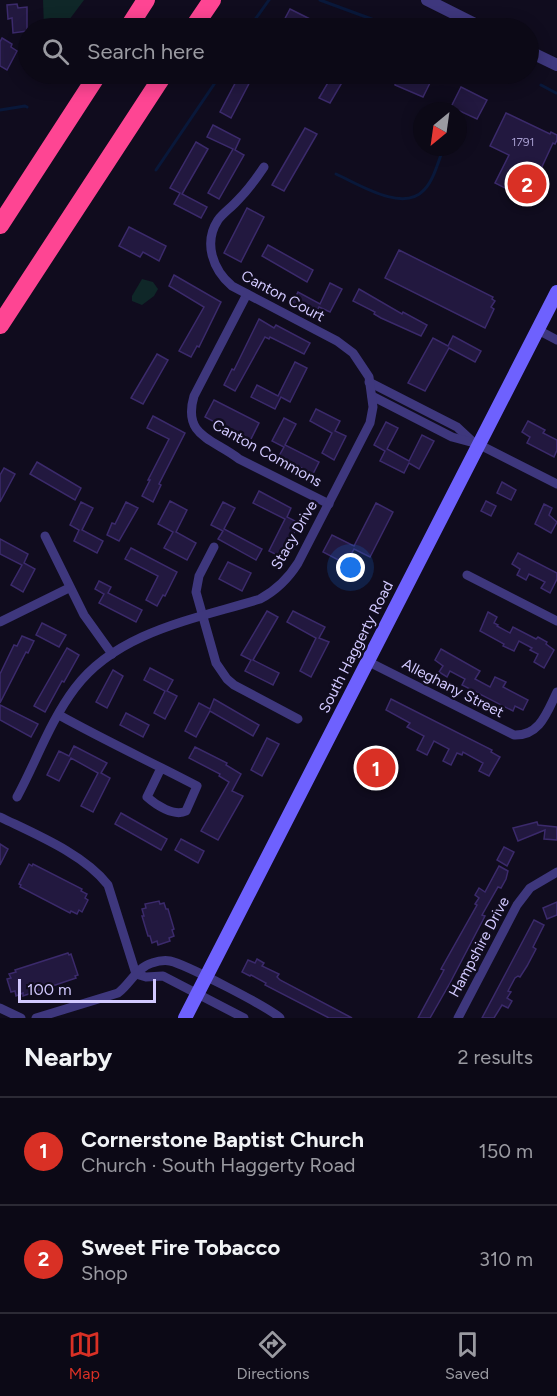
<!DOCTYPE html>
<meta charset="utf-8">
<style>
:root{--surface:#0c0916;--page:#1a1723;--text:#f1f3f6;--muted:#9a9aa1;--line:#2c2a35;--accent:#d93025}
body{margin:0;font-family:Figtree,sans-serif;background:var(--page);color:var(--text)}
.compass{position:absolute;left:413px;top:102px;width:54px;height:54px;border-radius:50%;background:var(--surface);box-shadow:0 3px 15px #0003;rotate:209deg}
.scale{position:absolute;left:18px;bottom:15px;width:138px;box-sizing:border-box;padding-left:6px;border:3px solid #d2c9ff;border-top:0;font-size:16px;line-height:21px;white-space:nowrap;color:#d2c9ff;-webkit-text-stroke:4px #100c1e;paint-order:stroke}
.you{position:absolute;left:351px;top:568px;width:21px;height:21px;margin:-15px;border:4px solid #fff;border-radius:50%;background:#1a73e8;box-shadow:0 0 0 9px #1a73e833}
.badge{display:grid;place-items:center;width:39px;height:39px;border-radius:50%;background:var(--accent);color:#fff;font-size:20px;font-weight:700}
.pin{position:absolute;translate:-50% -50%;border:3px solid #fff;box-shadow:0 2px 6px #0006}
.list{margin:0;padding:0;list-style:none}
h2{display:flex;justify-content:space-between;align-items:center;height:78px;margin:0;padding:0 24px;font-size:26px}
h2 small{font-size:20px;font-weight:400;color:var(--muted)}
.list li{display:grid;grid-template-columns:39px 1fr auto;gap:18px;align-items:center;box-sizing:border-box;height:108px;padding:0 24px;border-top:2px solid var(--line)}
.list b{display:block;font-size:22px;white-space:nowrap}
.list p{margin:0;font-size:20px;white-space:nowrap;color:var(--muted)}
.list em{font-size:20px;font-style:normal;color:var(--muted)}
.icon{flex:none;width:33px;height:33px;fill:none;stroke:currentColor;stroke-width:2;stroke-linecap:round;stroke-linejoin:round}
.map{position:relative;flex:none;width:557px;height:1018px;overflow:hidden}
.search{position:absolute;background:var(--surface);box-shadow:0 3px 15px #0003;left:18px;right:18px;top:18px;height:66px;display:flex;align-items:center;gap:15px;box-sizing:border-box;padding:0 21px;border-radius:33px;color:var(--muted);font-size:22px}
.sheet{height:294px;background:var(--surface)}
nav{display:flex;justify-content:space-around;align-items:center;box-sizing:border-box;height:84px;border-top:2px solid var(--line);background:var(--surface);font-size:16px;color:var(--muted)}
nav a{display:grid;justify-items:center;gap:3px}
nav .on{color:var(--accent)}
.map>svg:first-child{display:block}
.green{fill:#0f2728}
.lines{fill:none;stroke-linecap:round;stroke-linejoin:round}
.stream{stroke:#09183a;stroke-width:3}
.building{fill:#22183f;stroke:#3b2a6b;stroke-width:1.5}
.minor{stroke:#3e377d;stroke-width:9}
.tertiary{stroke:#3e377d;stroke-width:12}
.secondary{stroke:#6e61fe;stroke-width:14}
.motorway{stroke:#fe4593;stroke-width:18}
.labels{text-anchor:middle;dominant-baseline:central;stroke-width:5;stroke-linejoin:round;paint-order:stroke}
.number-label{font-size:12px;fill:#a69dcf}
.street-label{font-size:15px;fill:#d2c9ff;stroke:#100c1e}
</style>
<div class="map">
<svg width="557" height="1018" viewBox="0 0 557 1018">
<rect width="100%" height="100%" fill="#100c1e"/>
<g class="green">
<polygon points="43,0 84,0 63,28 44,28"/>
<polygon points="142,279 153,282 158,289 154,296 142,305 132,301 132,296"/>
</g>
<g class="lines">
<g class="stream">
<polyline points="320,0 396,28"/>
<polyline points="249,28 269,0"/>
<polyline points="541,85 556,93"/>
<polyline points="0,110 25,106 27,107"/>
<polyline points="156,170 221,74"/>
<path d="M336,174C358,184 403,213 424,190C434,180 438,161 444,147"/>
</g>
</g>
<g class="building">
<polygon points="17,4 18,8 27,7 27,31 13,33 12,18 8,19 7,5"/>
<polygon points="290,9 328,28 280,28"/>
<polygon points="2,38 12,44 11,47 17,51 7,70 0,66 0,42"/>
<polygon points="240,74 254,74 231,118 220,112"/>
<polygon points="333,74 347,74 330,103 319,98"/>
<polygon points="376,74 426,74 433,77 423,97 395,85 395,83"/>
<polygon points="461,87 487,100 477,119 451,107"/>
<polygon points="506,113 550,134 551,132 557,135 557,140 555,144 553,143 527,199 495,183 509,155 490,146"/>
<polygon points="213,125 240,139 235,150 244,155 219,199 208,193 233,149 207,137"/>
<polygon points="305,128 317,134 284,191 272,185"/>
<polygon points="196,142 208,149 182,194 207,207 201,218 174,204 180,193 170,188"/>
<polygon points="247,208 264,217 241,262 224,253"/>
<polygon points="129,227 166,246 159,261 143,252 140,257 119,246"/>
<polygon points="268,245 313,270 307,282 262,256"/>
<polygon points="399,250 493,297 492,299 495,301 491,307 494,309 485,328 385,278"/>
<polygon points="174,275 221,302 199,347 197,346 191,357 179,351 204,307 169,286"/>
<polygon points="330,283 342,289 330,312 319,307 314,316 292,304 298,292 320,304"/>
<polygon points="359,289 402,314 403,312 427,325 421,336 381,318 374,314 375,312 353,301"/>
<polygon points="259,319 274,328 276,325 310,343 304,354 270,337 269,339 265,337 235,391 224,385 232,369 234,370"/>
<polygon points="453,336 481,351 475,362 449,348 425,391 408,383 433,338 448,346"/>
<polygon points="157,354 168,360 143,404 131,398"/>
<polygon points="295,362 307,368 290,402 281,397 275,409 251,397 257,385 278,396"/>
<polygon points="214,400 259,423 250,441 205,417"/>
<polygon points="316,409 340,421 335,431 346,436 334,460 322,453 332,433 310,421"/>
<polygon points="153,416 185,433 159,484 161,485 153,502 142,496 150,480 148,480 169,439 147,428"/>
<polygon points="284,418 296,424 285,445 319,462 313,474 279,456 284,447 272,441"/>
<polygon points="528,421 545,430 543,433 557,440 557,450 554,457 527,443 530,437 522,432"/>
<polygon points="386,422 398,428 387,449 409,461 422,435 434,441 419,469 409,463 404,473 380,461 385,451 374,445"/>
<polygon points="37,462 81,488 75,500 30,474"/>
<polygon points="4,468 15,474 0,502 0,475"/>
<polygon points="502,482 516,490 511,500 497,493"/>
<polygon points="259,491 291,508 287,517 299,523 281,557 269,551 285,519 253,503"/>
<polygon points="170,501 187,510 176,532 196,543 187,560 164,548 173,532 158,524"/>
<polygon points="486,501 496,506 491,516 481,511"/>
<polygon points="81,502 93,508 82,530 103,541 97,553 74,541 79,530 70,525"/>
<polygon points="126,502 138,508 119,541 107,535 112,523 115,524"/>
<polygon points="223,502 235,508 224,529 262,549 256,560 218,539 223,531 211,525"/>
<polygon points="376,503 393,512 370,557 354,549 346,564 323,552 332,535 354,546"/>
<polygon points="544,504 552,508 549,515 557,522 551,533 535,524"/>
<polygon points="0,539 28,554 24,563 35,569 23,592 11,585 22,565 0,554"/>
<polygon points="131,548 177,572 165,596 163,595 157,606 146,600 158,576 125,559"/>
<polygon points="518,553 557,573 557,579 550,593 541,588 545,582 529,574 526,580 517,575 520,569 512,564"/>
<polygon points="228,562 251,573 242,591 219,579"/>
<polygon points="99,581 111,587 108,593 142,610 136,622 99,603 104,594 95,589"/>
<polygon points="267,611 278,617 253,660 279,673 273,685 245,671 251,660 241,655"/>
<polygon points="293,611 325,627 319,638 329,642 311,677 300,671 316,638 287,622"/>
<polygon points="488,612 497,617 494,623 498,625 497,626 510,633 513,627 536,639 538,637 547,642 546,644 554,650 544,668 534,662 538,654 530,650 532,648 519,641 514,651 503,646 504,644 480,631"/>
<polygon points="42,623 66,635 59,647 36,635"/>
<polygon points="22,636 34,641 28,653 26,652 0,703 0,674 14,645 17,646"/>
<polygon points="67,648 79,655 64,682 62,681 45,712 34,706"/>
<polygon points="441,649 480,671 475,679 490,687 495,677 506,682 503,687 528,700 523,710 515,706 513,711 462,685 465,679 450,671 447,677 439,672 443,666 435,660"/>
<polygon points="150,668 173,680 167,691 177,696 165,719 154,713 165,691 144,680"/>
<polygon points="113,670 123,676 107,708 96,702"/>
<polygon points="214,699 259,725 253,736 210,711 196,737 185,731 199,703 210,709"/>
<polygon points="391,699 492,750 491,752 500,757 489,776 479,771 483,763 463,752 462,755 457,753 451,765 443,761 449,749 434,741 427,755 417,750 424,736 407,727 410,723 386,710"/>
<polygon points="0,705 38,724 31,737 0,720"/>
<polygon points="126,713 149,725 143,737 120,725"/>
<polygon points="267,738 279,744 262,776 251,770"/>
<polygon points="74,746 107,763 101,773 110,778 93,812 81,806 98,773 71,758 59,781 47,775 59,751 69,756"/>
<polygon points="195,747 227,763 226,765 241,774 232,791 243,796 218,840 201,831 229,782 219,776 220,774 189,758"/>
<polygon points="362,753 396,771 390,782 356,765"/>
<polygon points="121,813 167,839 161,850 115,824"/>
<polygon points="537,822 538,825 557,827 557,840 544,839 545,830 518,841 513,828"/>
<polygon points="181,839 204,851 198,863 175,850"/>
<polygon points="0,844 8,849 0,865"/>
<polygon points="504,847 514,852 507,866 497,860"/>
<polygon points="29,864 32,866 33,864 82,889 81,891 87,894 85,898 88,900 82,912 79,910 77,914 71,911 70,913 20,887 21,885 19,884"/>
<polygon points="499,866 508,871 506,879 501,888 498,887 482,915 485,916 450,983 430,1018 418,1018 444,970 441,969 477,905 475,904 479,898 475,895 479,888 485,892"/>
<polygon points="159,901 160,904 164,903 166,909 168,909 174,929 172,930 174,936 169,938 170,941 158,945 157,941 152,943 150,936 148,936 142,916 144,916 142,909 146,908 145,904"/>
<polygon points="557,902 557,915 547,919 543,908"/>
<polygon points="534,920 544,925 533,947 536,949 527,966 520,977 518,976 515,978 508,991 511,992 507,998 512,1001 508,1008 502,1005 494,1018 482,1018"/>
<polygon points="68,953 69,955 71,954 78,975 75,976 76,978 23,996 23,993 16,996 15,991 11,992 7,979 11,978 9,974 16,972 15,970"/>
<polygon points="257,959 264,963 262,966 279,974 277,977 280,980 352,1018 329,1018 265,985 266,983 251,975 250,976 242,972 248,960 255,963"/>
</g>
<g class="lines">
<g class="minor">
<path d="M247,294L194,396C182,437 214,439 239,459L329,504"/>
<polyline points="538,330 557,340"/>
<polyline points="369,382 457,427 472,441"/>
<polyline points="372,396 452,437 478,444 557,484"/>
<polyline points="45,536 84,615 112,654"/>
<polyline points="214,547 199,576 196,592 216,663 227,679 234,685 298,719"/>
<polyline points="467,575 557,621"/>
<polyline points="0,622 69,588"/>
<path d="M367,661L514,735C540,736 547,712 557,692"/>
<path d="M59,715C104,740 151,762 197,786L186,811C174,817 156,805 147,797L161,768"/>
<path d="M17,797C36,762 50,721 75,688C118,631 196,619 260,599C277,590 288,579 298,563L370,423L373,407L369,377L353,353L337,341L232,286C213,270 203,243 218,220C223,213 232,207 238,200C248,190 256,179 264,167"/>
<path d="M0,817C35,834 84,854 108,885L136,974"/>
<polyline points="136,974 146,977 163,976 244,1018"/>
<polyline points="0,1008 21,1018"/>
<path d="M36,1018L118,993C130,984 137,967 152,963C158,961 164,960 170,961C185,964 270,1008 280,1018"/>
<polyline points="458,1018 517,905 530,888 557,872"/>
</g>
<g class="tertiary">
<polyline points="427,0 483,28"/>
<polyline points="528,51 557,65"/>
</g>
<polyline class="secondary" points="185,1018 557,292"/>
<g class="motorway">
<polyline points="128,28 146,0"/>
<polyline points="193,28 212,0"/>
<polyline points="0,225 98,74"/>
<polyline points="0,325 164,74"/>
</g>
</g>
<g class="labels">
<g class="number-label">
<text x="523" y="142">1791</text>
</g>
<g class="street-label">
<text transform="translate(283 296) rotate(28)">Canton Court</text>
<text transform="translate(267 453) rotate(29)">Canton Commons</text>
<text transform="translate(294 535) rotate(-60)">Stacy Drive</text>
<text transform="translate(356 647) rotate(-63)">South Haggerty Road</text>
<text transform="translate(453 688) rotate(27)">Alleghany Street</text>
<text transform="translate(479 947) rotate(-62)">Hampshire Drive</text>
</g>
</g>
</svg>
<svg class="compass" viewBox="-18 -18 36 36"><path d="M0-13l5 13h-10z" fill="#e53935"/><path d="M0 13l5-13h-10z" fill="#9a9aa1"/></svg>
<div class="scale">100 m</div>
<div class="you"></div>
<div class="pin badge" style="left:376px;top:768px">1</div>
<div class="pin badge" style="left:527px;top:184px">2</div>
<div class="search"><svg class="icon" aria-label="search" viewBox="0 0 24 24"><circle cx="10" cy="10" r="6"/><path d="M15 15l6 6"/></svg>Search here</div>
</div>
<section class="sheet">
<h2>Nearby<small>2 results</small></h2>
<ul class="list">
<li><span class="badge">1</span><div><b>Cornerstone Baptist Church</b><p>Church · South Haggerty Road</p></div><em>150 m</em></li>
<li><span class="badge">2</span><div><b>Sweet Fire Tobacco</b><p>Shop</p></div><em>310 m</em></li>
</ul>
</section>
<nav>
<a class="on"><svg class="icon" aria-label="map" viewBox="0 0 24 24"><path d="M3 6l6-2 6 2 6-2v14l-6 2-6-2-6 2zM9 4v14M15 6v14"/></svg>Map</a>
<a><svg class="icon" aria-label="directions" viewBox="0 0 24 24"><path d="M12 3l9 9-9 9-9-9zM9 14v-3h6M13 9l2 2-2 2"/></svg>Directions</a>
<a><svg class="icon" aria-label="saved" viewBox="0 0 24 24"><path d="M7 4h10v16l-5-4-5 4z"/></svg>Saved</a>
</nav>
